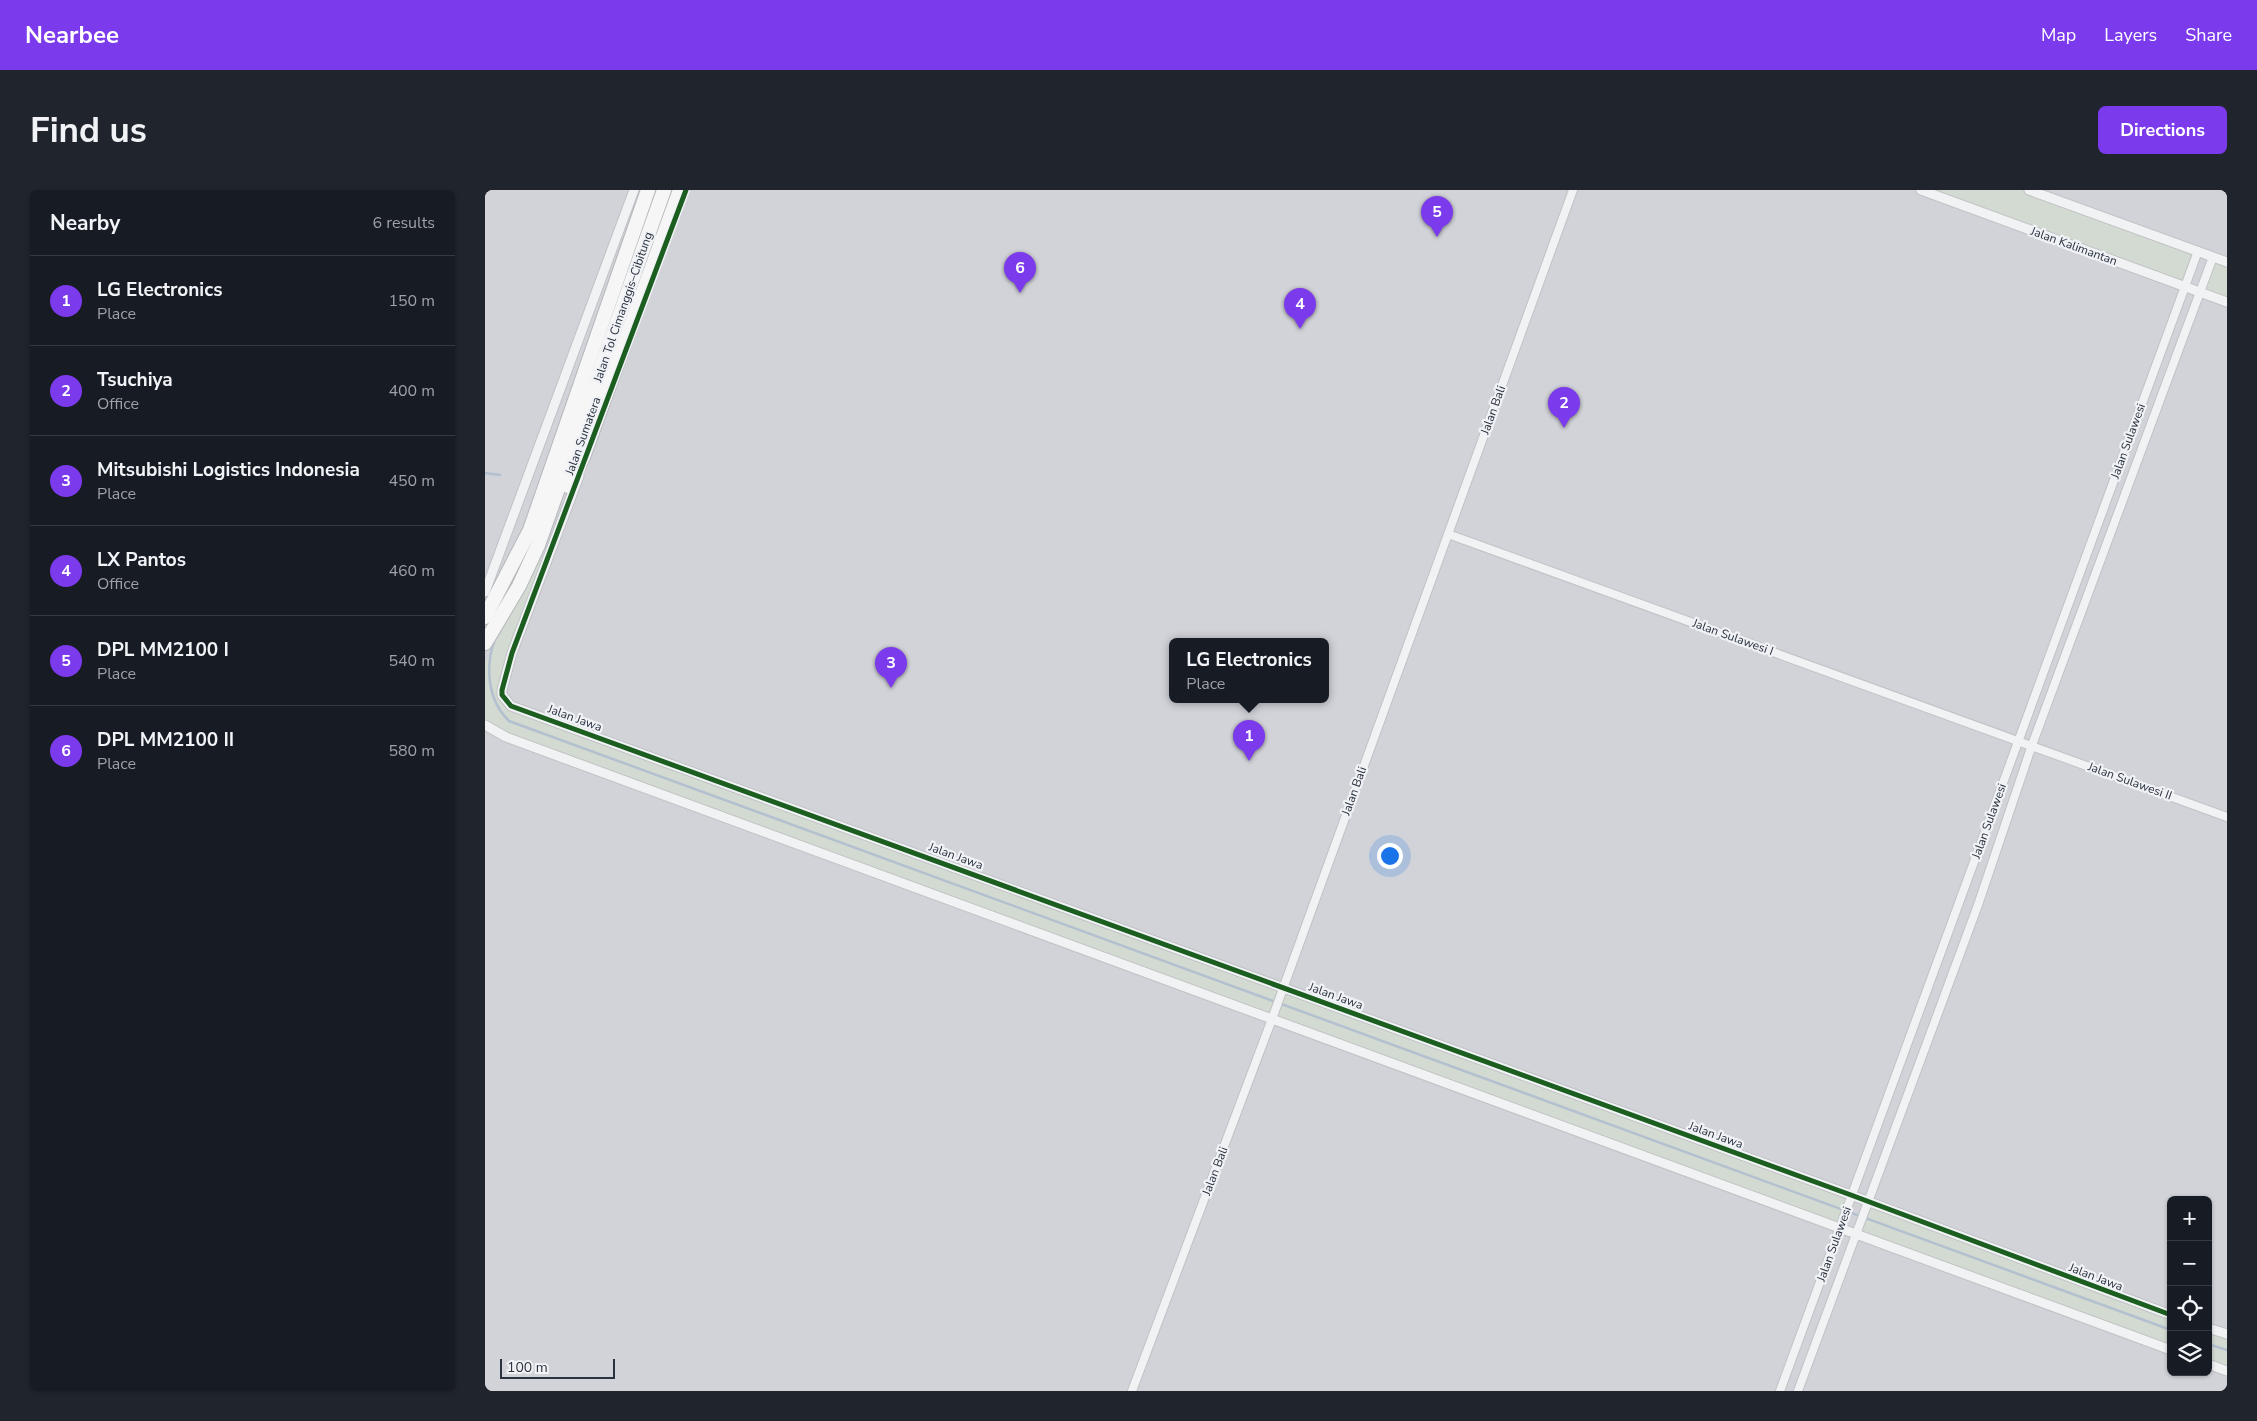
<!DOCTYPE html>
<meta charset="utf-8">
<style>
:root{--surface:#171b24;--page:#20242c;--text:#f1f3f6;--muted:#9ea1a6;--line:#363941;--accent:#7c3aed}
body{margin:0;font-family:"Nunito Sans",sans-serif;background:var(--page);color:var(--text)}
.controls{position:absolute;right:15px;bottom:15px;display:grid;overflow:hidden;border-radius:8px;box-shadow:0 1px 4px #0004}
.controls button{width:45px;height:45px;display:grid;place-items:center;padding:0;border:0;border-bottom:1px solid var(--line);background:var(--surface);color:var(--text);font:25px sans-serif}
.scale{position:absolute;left:15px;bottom:12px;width:115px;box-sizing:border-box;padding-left:5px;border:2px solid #2a313f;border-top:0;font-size:14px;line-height:18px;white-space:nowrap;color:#2a313f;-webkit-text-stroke:4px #f0f2f6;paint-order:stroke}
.you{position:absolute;left:904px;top:665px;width:18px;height:18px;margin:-12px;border:4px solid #fff;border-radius:50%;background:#1a73e8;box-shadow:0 0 0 8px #1a73e833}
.badge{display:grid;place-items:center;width:32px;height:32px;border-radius:50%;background:var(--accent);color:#fff;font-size:16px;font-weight:700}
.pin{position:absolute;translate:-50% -41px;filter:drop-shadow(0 1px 2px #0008)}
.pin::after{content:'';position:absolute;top:26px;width:18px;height:15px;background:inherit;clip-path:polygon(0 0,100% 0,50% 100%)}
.popup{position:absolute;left:684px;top:448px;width:160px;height:65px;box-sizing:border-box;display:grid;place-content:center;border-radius:8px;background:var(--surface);filter:drop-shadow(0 1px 4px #0005);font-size:16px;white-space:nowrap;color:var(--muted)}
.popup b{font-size:19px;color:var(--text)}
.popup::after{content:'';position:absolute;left:50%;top:100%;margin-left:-10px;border:10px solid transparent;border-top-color:var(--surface)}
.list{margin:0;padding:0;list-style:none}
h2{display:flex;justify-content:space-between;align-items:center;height:65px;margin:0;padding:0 20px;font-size:21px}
h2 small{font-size:16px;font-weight:400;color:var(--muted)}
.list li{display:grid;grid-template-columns:32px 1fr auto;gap:15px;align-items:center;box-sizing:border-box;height:90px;padding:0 20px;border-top:1px solid var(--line)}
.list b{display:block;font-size:19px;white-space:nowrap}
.list p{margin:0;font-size:16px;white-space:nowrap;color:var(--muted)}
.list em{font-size:16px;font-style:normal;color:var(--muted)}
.icon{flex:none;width:28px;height:28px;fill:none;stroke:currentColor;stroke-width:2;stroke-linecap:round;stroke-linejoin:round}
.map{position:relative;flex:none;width:1742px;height:1201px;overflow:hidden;border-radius:8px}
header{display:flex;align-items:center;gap:30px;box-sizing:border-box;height:70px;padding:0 25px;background:var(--accent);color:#fff}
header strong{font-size:24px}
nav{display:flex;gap:28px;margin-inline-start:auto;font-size:18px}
.intro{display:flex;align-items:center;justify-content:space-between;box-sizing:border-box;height:120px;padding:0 30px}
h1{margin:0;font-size:35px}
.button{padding:12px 22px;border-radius:8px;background:var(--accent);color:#fff;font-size:18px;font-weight:700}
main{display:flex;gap:30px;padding:0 30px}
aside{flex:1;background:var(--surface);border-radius:8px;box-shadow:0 1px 4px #0004}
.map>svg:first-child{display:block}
.built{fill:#d1d3d9;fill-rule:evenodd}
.green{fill:#d3dad2}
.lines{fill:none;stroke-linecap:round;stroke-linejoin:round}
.stream{stroke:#b2c0d0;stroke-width:2.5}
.minor-casing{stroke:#c0c2c4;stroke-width:10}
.tertiary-casing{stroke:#c0c2c4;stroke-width:11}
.motorway-casing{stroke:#b5b7bb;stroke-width:16}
.minor{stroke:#f1f2f4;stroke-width:8}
.tertiary{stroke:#f1f2f4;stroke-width:9}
.motorway{stroke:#f6f6f6;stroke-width:14}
.cycleway-casing{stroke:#f0f2f6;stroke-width:8}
.cycleway{stroke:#1b5e20;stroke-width:5}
.labels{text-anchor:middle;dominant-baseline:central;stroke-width:4.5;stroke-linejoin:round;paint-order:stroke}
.street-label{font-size:12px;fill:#2a313f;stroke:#f0f2f6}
</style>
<header>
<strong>Nearbee</strong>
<nav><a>Map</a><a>Layers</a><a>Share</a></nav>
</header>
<div class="intro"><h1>Find us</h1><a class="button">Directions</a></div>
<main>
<aside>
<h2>Nearby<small>6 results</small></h2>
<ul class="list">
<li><span class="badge">1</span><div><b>LG Electronics</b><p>Place</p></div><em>150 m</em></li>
<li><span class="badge">2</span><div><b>Tsuchiya</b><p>Office</p></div><em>400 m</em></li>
<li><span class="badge">3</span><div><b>Mitsubishi Logistics Indonesia</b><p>Place</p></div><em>450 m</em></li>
<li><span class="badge">4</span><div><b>LX Pantos</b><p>Office</p></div><em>460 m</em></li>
<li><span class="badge">5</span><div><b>DPL MM2100 I</b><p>Place</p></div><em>540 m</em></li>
<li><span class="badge">6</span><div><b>DPL MM2100 II</b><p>Place</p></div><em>580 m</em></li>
</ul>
</aside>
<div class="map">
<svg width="1742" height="1201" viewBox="0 0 1742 1201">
<rect width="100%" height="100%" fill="#e2e4e6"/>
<path class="built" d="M0,0H1742V1201H0ZM688,452H840V510H688ZM1686,1010H1723V1182H1686Z"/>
<g class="green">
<polygon points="1436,0 1543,0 1713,61 1700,96"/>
<polygon points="1728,67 1742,72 1742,112 1715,102"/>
<polygon points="65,364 17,500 21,511 1366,1005 1355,1037 0,535 0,474 54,369"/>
<polygon points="1383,1011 1686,1124 1686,1160 1371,1043"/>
<polygon points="1723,1137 1742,1144 1742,1181 1723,1174"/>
</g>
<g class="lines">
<g class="stream">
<polyline points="112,169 118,151"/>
<polyline points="0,283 15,285"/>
<polyline points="37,373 42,360"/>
<path d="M9,451C0,479 3,511 24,531L1686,1140"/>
<polyline points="1723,1154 1742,1160"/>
</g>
<g class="minor-casing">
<g id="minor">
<polyline points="963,344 1742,627"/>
<polyline points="647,1201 787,829 1088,0"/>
<polyline points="1295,1201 1713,61"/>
<polyline points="1313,1201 1493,715 1547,555 1728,67"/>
</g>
</g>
<g class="tertiary-casing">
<g id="tertiary">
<polyline points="1436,0 1742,112"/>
<polyline points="1544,0 1742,72"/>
<polyline points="94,286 27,463 17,500 17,505 26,516 1366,1005 1686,1125"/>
<polyline points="0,402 149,0"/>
<polyline points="0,535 21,547 1686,1160"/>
<polyline points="1723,1138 1742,1144"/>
<polyline points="1723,1174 1742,1181"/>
</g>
</g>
<g class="motorway-casing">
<g id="motorway">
<polyline points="83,296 98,267 195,0"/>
<polyline points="0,427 45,340 163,0"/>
<polyline points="0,453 34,396 53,355 179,0"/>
</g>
</g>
<use href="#minor" class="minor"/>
<use href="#tertiary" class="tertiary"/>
<use href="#motorway" class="motorway"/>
<g class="cycleway-casing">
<polyline id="cycleway" points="201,0 27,463 17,500 17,505 26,516 1366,1005 1686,1125"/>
</g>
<use href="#cycleway" class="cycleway"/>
</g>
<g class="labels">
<g class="street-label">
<text transform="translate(1589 56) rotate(20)">Jalan Kalimantan</text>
<text transform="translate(138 117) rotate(-71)">Jalan Tol Cimanggis–Cibitung</text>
<text transform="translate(1008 220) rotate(-70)">Jalan Bali</text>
<text transform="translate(98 246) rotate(-70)">Jalan Sumatera</text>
<text transform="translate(1643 251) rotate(-70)">Jalan Sulawesi</text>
<text transform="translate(1248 447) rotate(20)">Jalan Sulawesi I</text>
<text transform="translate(90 528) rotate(20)">Jalan Jawa</text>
<text transform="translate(1645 591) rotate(20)">Jalan Sulawesi II</text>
<text transform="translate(869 601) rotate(-70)">Jalan Bali</text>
<text transform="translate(1504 631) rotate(-70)">Jalan Sulawesi</text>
<text transform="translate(471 666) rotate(20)">Jalan Jawa</text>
<text transform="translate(851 806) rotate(20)">Jalan Jawa</text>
<text transform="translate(1231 945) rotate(20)">Jalan Jawa</text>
<text transform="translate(730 981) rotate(-69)">Jalan Bali</text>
<text transform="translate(1349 1054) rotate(-70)">Jalan Sulawesi</text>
<text transform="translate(1611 1087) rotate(21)">Jalan Jawa</text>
</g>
</g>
</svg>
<div class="controls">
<button>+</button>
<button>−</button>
<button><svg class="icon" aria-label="locate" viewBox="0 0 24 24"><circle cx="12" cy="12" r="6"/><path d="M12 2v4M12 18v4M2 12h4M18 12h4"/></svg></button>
<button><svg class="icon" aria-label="layers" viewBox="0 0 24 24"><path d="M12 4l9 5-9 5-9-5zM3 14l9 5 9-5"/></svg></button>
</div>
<div class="scale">100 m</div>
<div class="you"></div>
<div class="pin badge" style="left:764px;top:571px">1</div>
<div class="popup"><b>LG Electronics</b>Place</div>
<div class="pin badge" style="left:1079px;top:238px">2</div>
<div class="pin badge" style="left:406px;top:498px">3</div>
<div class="pin badge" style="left:815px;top:139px">4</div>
<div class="pin badge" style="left:952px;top:47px">5</div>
<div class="pin badge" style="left:535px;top:103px">6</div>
</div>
</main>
